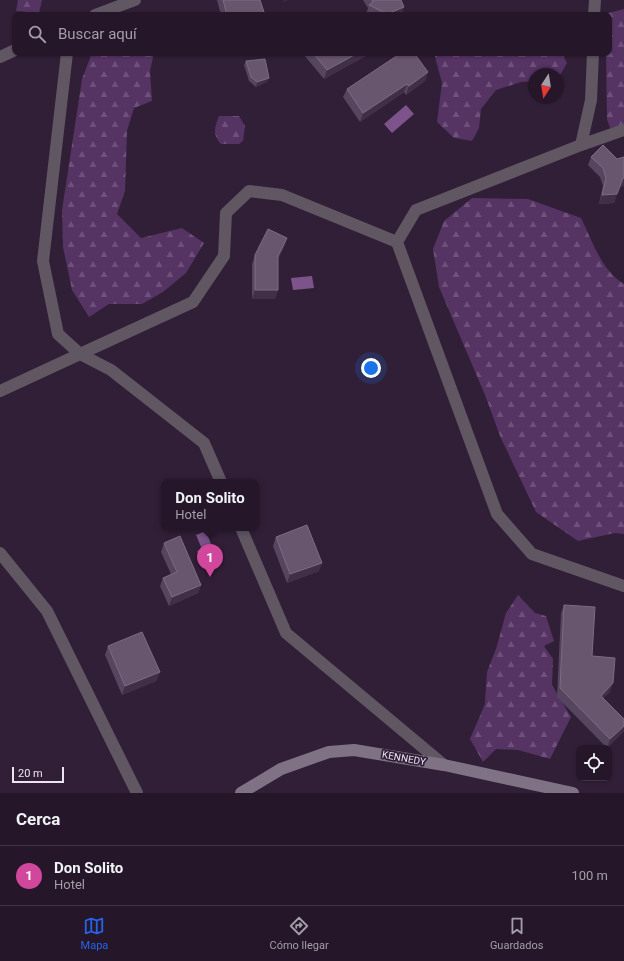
<!DOCTYPE html>
<html lang="es">
<meta charset="utf-8">
<style>
:root{--surface:#251729;--page:#312435;--text:#f1f3f6;--muted:#a39fa8;--line:#423646;--accent:#2563eb}
body{margin:0;font-family:Roboto,sans-serif;background:var(--page);color:var(--text)}
.controls{position:absolute;right:12px;bottom:12px;display:grid;overflow:hidden;border-radius:8px;box-shadow:0 1px 3px #0004}
.controls button{width:36px;height:36px;display:grid;place-items:center;padding:0;border:0;border-bottom:1px solid var(--line);background:var(--surface);color:var(--text);font:20px sans-serif}
.compass{position:absolute;left:528px;top:68px;width:36px;height:36px;border-radius:50%;background:var(--surface);box-shadow:0 1px 3px #0004;rotate:192deg}
.scale{position:absolute;left:12px;bottom:10px;width:52px;box-sizing:border-box;padding-left:4px;border:2px solid #eee3f3;border-top:0;font-size:11px;line-height:14px;white-space:nowrap;color:#eee3f3;-webkit-text-stroke:3px #311f37;paint-order:stroke}
.you{position:absolute;left:371px;top:368px;width:14px;height:14px;margin:-10px;border:3px solid #fff;border-radius:50%;background:#1a73e8;box-shadow:0 0 0 6px #1a73e833}
.badge{display:grid;place-items:center;width:26px;height:26px;border-radius:50%;background:var(--accent);color:#fff;font-size:13px;font-weight:700}
.pin{position:absolute;translate:-50% -33px;filter:drop-shadow(0 1px 2px #0008)}
.pin::after{content:'';position:absolute;top:21px;width:14px;height:12px;background:inherit;clip-path:polygon(0 0,100% 0,50% 100%)}
.popup{position:absolute;left:161px;top:479px;width:98px;height:52px;box-sizing:border-box;display:grid;place-content:center;border-radius:8px;background:var(--surface);filter:drop-shadow(0 1px 3px #0005);font-size:13px;white-space:nowrap;color:var(--muted)}
.popup b{font-size:15px;color:var(--text)}
.popup::after{content:'';position:absolute;left:50%;top:100%;margin-left:-8px;border:8px solid transparent;border-top-color:var(--surface)}
.list{margin:0;padding:0;list-style:none}
h2{display:flex;justify-content:space-between;align-items:center;height:52px;margin:0;padding:0 16px;font-size:17px}
h2 small{font-size:13px;font-weight:400;color:var(--muted)}
.list li{display:grid;grid-template-columns:26px 1fr auto;gap:12px;align-items:center;box-sizing:border-box;height:60px;padding:0 16px;border-top:1px solid var(--line)}
.list b{display:block;font-size:15px;white-space:nowrap}
.list p{margin:0;font-size:13px;white-space:nowrap;color:var(--muted)}
.list em{font-size:13px;font-style:normal;color:var(--muted)}
.icon{flex:none;width:22px;height:22px;fill:none;stroke:currentColor;stroke-width:2;stroke-linecap:round;stroke-linejoin:round}
.map{position:relative;flex:none;width:624px;height:793px;overflow:hidden}
.search{position:absolute;background:var(--surface);box-shadow:0 1px 3px #0004;left:12px;right:12px;top:12px;height:44px;display:flex;align-items:center;gap:10px;box-sizing:border-box;padding:0 14px;border-radius:8px;color:var(--muted);font-size:15px}
.sheet{height:112px;background:var(--surface)}
nav{display:flex;justify-content:space-around;align-items:center;box-sizing:border-box;height:56px;border-top:1px solid var(--line);background:var(--surface);font-size:11px;color:var(--muted)}
nav a{display:grid;justify-items:center;gap:2px}
nav .on{color:var(--accent)}
.map>svg:first-child{display:block}
.forest{fill:url(#forest-firs)}
.water{fill:#7c548b}
.lines{fill:none;stroke-linecap:round;stroke-linejoin:round}
.street{stroke:#605763;stroke-width:12}
.secondary{stroke:#807285;stroke-width:12}
.wall{fill:#56455e}
.shaded-wall{fill:#412f48}
.building{fill:#67566e;stroke:#7c6c83}
.labels{text-anchor:middle;dominant-baseline:central;stroke-width:3.5;stroke-linejoin:round;paint-order:stroke}
.street-label{font-size:10px;fill:#eee3f3;stroke:#311f37}
</style>
<div class="map">
<svg width="624" height="793" viewBox="0 0 624 793">
<defs>
<pattern id="forest-firs" width="22" height="20" patternUnits="userSpaceOnUse"><rect width="22" height="20" fill="#553363"/><path d="M5 1l3.5 6h-7zM16 11l3.5 6h-7z" fill="#6e507a"/></pattern>
</defs>
<rect width="100%" height="100%" fill="#311f37"/>
<g class="forest">
<polygon points="18,0 42,0 39,13 16,11"/>
<polygon points="624,9 624,126 610,128 607,119 606,53 609,53 609,15 605,14"/>
<polygon points="92,53 154,53 150,71 152,101 134,108 127,131 125,191 117,214 141,238 182,228 204,243 186,273 163,292 142,304 109,304 89,317 72,290 63,247 62,210 82,79"/>
<polygon points="434,53 562,53 567,63 558,79 558,74 534,74 534,81 521,82 496,90 481,109 479,128 472,141 454,138 437,122 442,83"/>
<path d="M219,116H239L245,126L243,141L239,144H221C212,134 215,127 219,116Z"/>
<path d="M472,198L528,199L581,218C593,242 601,270 624,284V534L615,533L578,541L536,512L500,436L485,395L439,287L433,249L444,221Z"/>
<polygon points="518,595 535,613 546,616 554,641 544,646 553,659 552,685 571,717 550,759 518,750 496,749 483,762 470,739 485,704 487,672 496,649 506,613"/>
</g>
<g class="water">
<polygon points="406,105 414,114 392,133 384,124"/>
<polygon points="312,276 314,288 293,290 291,278"/>
<polygon points="206,531 213,549 199,555 197,551 202,549 196,535"/>
</g>
<g class="lines">
<g class="street">
<polyline points="95,15 135,0"/>
<polyline points="594,15 595,0"/>
<polyline points="67,53 43,261 58,334 80,354 193,302 224,256 226,213 249,191 282,195 397,242"/>
<polyline points="593,53 591,100 581,145 416,210 397,242 497,514 532,554 624,586"/>
<polyline points="0,57 15,50"/>
<polyline points="581,145 624,130"/>
<polyline points="0,391 80,354 111,370 204,443 221,482"/>
<polyline points="241,528 286,633 444,765"/>
<polyline points="0,553 47,611 137,793"/>
</g>
<polyline class="secondary" points="241,793 281,769 329,752 354,750 444,765 573,793"/>
</g>
<g class="wall">
<polygon points="217,0 260,0 265,15 221,15"/>
<polygon points="363,0 401,0 404,7 401,15 368,15 366,14 368,8"/>
<polygon points="304,53 371,53 324,79 304,55"/>
<polygon points="246,61 267,82 256,87 249,81 244,65"/>
<polygon points="428,72 425,81 406,95 404,92 360,122 343,97 347,89"/>
<polygon points="591,157 617,159 624,157 624,186 619,187 614,203 599,204 603,186 600,177 588,165"/>
<polygon points="287,238 284,247 278,259 278,290 275,299 252,299 252,264 255,255"/>
<polygon points="276,537 319,571 287,583 273,546"/>
<polygon points="164,543 201,585 198,593 169,606 160,586 163,578 171,574 161,552"/>
<polygon points="564,605 592,656 610,692 603,698 624,719 624,731 607,748 557,697 561,613"/>
<polygon points="108,646 160,672 156,681 122,695 105,655"/>
</g>
<g class="shaded-wall">
<polygon points="284,0 288,0 283,2"/>
<polygon points="404,7 401,15 387,15 387,14"/>
<polygon points="358,53 371,53 324,79 327,70"/>
<polygon points="428,72 425,81 406,95 409,86"/>
<polygon points="269,78 267,82 256,87 257,82"/>
<polygon points="407,84 404,92 360,122 363,113"/>
<polygon points="623,178 624,178 624,186 619,187"/>
<polygon points="617,194 614,203 599,204 602,195"/>
<polygon points="287,238 284,247 275,265 278,256"/>
<polygon points="255,290 278,290 275,299 252,299"/>
<polygon points="322,563 319,571 287,583 290,574"/>
<polygon points="201,585 198,593 169,606 172,597"/>
<polygon points="160,672 156,681 122,695 125,686"/>
<polygon points="613,683 610,692 597,704 601,696"/>
<polygon points="624,726 624,731 607,748 610,739"/>
</g>
<g class="building">
<polygon points="223,0 260,0 265,15 227,15"/>
<polygon points="372,0 401,0 404,7 387,14 369,5 373,2"/>
<polygon points="357,13 358,15 353,15"/>
<polygon points="313,53 358,53 327,70"/>
<polygon points="401,53 414,53 428,72 409,86 407,84 363,113 347,89"/>
<polygon points="265,59 269,78 257,82 251,77 246,61"/>
<polygon points="603,145 617,159 624,157 624,178 623,178 617,194 602,195 606,178 603,168 591,157"/>
<polygon points="268,229 287,238 278,256 278,290 255,290 255,255"/>
<polygon points="307,525 322,563 290,574 276,537"/>
<polygon points="180,536 201,585 172,597 163,578 177,572 164,543"/>
<polygon points="564,605 595,607 592,656 615,658 613,683 601,696 624,719 624,726 610,739 560,688"/>
<polygon points="142,632 160,672 125,686 108,646"/>
</g>
<g class="labels">
<g class="street-label">
<text transform="translate(404 758) rotate(10)">KENNEDY</text>
</g>
</g>
</svg>
<div class="controls">
<button><svg class="icon" aria-label="locate" viewBox="0 0 24 24"><circle cx="12" cy="12" r="6"/><path d="M12 2v4M12 18v4M2 12h4M18 12h4"/></svg></button>
</div>
<svg class="compass" viewBox="-18 -18 36 36"><path d="M0-13l5 13h-10z" fill="#e53935"/><path d="M0 13l5-13h-10z" fill="#a39fa8"/></svg>
<div class="scale">20 m</div>
<div class="you"></div>
<div class="pin badge" style="left:210px;top:577px;background:#d1479c">1</div>
<div class="popup"><b>Don Solito</b>Hotel</div>
<div class="search"><svg class="icon" aria-label="search" viewBox="0 0 24 24"><circle cx="10" cy="10" r="6"/><path d="M15 15l6 6"/></svg>Buscar aquí</div>
</div>
<section class="sheet">
<h2>Cerca<small></small></h2>
<ul class="list">
<li><span class="badge" style="background:#d1479c">1</span><div><b>Don Solito</b><p>Hotel</p></div><em>100 m</em></li>
</ul>
</section>
<nav>
<a class="on"><svg class="icon" aria-label="map" viewBox="0 0 24 24"><path d="M3 6l6-2 6 2 6-2v14l-6 2-6-2-6 2zM9 4v14M15 6v14"/></svg>Mapa</a>
<a><svg class="icon" aria-label="directions" viewBox="0 0 24 24"><path d="M12 3l9 9-9 9-9-9zM9 14v-3h6M13 9l2 2-2 2"/></svg>Cómo llegar</a>
<a><svg class="icon" aria-label="saved" viewBox="0 0 24 24"><path d="M7 4h10v16l-5-4-5 4z"/></svg>Guardados</a>
</nav>
